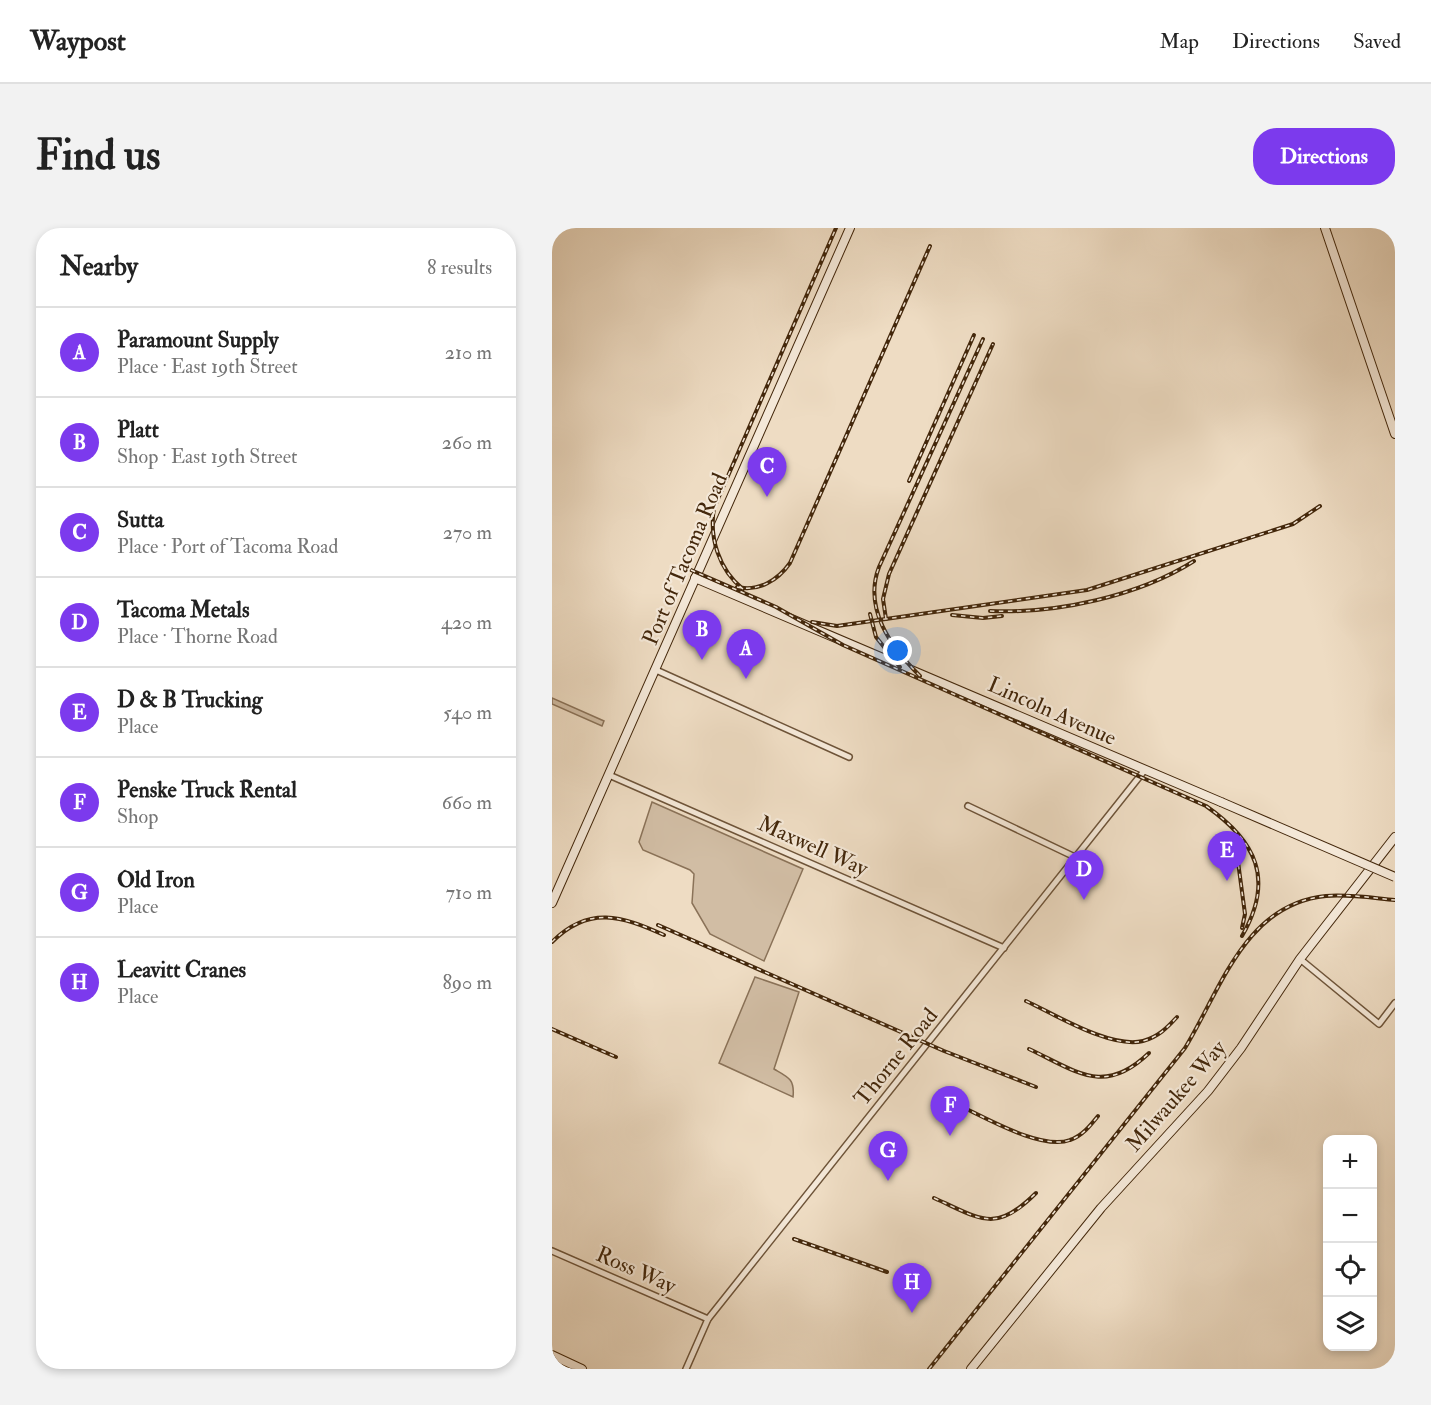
<!DOCTYPE html>
<meta charset="utf-8">
<style>
:root{--surface:#fff;--page:#f2f2f2;--text:#222;--muted:#767676;--line:#e0e0e0;--accent:#7c3aed}
body{margin:0;font-family:"IM FELL Double Pica",serif;background:var(--page);color:var(--text)}
.controls{position:absolute;right:18px;bottom:18px;display:grid;overflow:hidden;border-radius:12px;box-shadow:0 3px 9px #0003}
.controls button{width:54px;height:54px;display:grid;place-items:center;padding:0;border:0;border-bottom:2px solid var(--line);background:var(--surface);color:var(--text);font:30px sans-serif}
.you{position:absolute;left:346px;top:423px;width:21px;height:21px;margin:-15px;border:4px solid #fff;border-radius:50%;background:#1a73e8;box-shadow:0 0 0 9px #1a73e833}
.badge{display:grid;place-items:center;width:39px;height:39px;border-radius:50%;background:var(--accent);color:#fff;font-size:20px;font-weight:700}
.pin{position:absolute;translate:-50% -50px;filter:drop-shadow(0 2px 3px #0008)}
.pin::after{content:'';position:absolute;top:32px;width:21px;height:18px;background:inherit;clip-path:polygon(0 0,100% 0,50% 100%)}
.list{margin:0;padding:0;list-style:none}
h2{display:flex;justify-content:space-between;align-items:center;height:78px;margin:0;padding:0 24px;font-size:26px}
h2 small{font-size:20px;font-weight:400;color:var(--muted)}
.list li{display:grid;grid-template-columns:39px 1fr auto;gap:18px;align-items:center;box-sizing:border-box;height:90px;padding:0 24px;border-top:2px solid var(--line)}
.list b{display:block;font-size:22px;white-space:nowrap}
.list p{margin:0;font-size:20px;white-space:nowrap;color:var(--muted)}
.list em{font-size:20px;font-style:normal;color:var(--muted)}
.icon{flex:none;width:33px;height:33px;fill:none;stroke:currentColor;stroke-width:2;stroke-linecap:round;stroke-linejoin:round}
.map{position:relative;flex:none;width:843px;height:1141px;overflow:hidden;border-radius:24px}
header{display:flex;align-items:center;gap:36px;box-sizing:border-box;height:84px;padding:0 30px;background:var(--surface);border-bottom:2px solid var(--line)}
header strong{font-size:28px}
nav{display:flex;gap:33px;margin-inline-start:auto;font-size:21px}
.intro{display:flex;align-items:center;justify-content:space-between;box-sizing:border-box;height:144px;padding:0 36px}
h1{margin:0;font-size:42px}
.button{padding:15px 27px;border-radius:24px;background:var(--accent);color:#fff;font-size:21px;font-weight:700}
main{display:flex;gap:36px;padding:0 36px}
aside{flex:1;background:var(--surface);border-radius:24px;box-shadow:0 3px 9px #0003}
.map>svg:first-child{display:block}
.green{fill:#d1bda4;stroke:#8a7258;stroke-width:1.5}
.lines{fill:none;stroke-linecap:round;stroke-linejoin:round}
.street-casing{stroke:#6e5439;stroke-width:8}
.secondary-casing{stroke:#43270b;stroke-width:10}
.street{stroke:#f4e8d8;stroke-width:5}
.secondary{stroke:#f4e8d8;stroke-width:8}
.rail-casing{stroke:#43270b;stroke-width:4}
.rail{stroke:#f4e8d8;stroke-width:1.5;stroke-dasharray:4.5;stroke-linecap:butt}
.secondary-bridge-casing{stroke:#43270b;stroke-width:10;stroke-linecap:butt}
.secondary-bridge{stroke:#f4e8d8;stroke-width:8}
.labels{text-anchor:middle;dominant-baseline:central;stroke-width:4.5;stroke-linejoin:round;paint-order:stroke}
.street-label{font-size:22px;fill:#43270b;stroke:#f4e8d8}
</style>
<header>
<strong>Waypost</strong>
<nav><a>Map</a><a>Directions</a><a>Saved</a></nav>
</header>
<div class="intro"><h1>Find us</h1><a class="button">Directions</a></div>
<main>
<aside>
<h2>Nearby<small>8 results</small></h2>
<ul class="list">
<li><span class="badge">A</span><div><b>Paramount Supply</b><p>Place · East 19th Street</p></div><em>210 m</em></li>
<li><span class="badge">B</span><div><b>Platt</b><p>Shop · East 19th Street</p></div><em>260 m</em></li>
<li><span class="badge">C</span><div><b>Sutta</b><p>Place · Port of Tacoma Road</p></div><em>270 m</em></li>
<li><span class="badge">D</span><div><b>Tacoma Metals</b><p>Place · Thorne Road</p></div><em>420 m</em></li>
<li><span class="badge">E</span><div><b>D &amp; B Trucking</b><p>Place</p></div><em>540 m</em></li>
<li><span class="badge">F</span><div><b>Penske Truck Rental</b><p>Shop</p></div><em>660 m</em></li>
<li><span class="badge">G</span><div><b>Old Iron</b><p>Place</p></div><em>710 m</em></li>
<li><span class="badge">H</span><div><b>Leavitt Cranes</b><p>Place</p></div><em>890 m</em></li>
</ul>
</aside>
<div class="map">
<svg width="843" height="1141" viewBox="0 0 843 1141">
<rect width="100%" height="100%" fill="#eedcc3"/>
<filter id="stains"><feTurbulence type="fractalNoise" baseFrequency=".00333" numOctaves="4"/><feColorMatrix values="0 0 0 0 .2 0 0 0 0 .09 0 0 0 0 .02 0 0 0 .5 -.17"/></filter>
<radialGradient id="worn" r=".72"><stop offset=".6" stop-color="#630" stop-opacity="0"/><stop offset="1" stop-color="#630" stop-opacity=".3"/></radialGradient>
<g class="green">
<polygon points="0,470 52,493 50,498 0,476"/>
<polygon points="100,574 251,641 212,733 158,706 140,675 142,646 138,642 91,622 87,614"/>
<path d="M203,749L247,764L222,841C236,849 243,851 241,869L167,835Z"/>
</g>
<g class="lines">
<g class="street-casing">
<g id="street">
<polyline points="104,442 297,529"/>
<polyline points="57,547 452,720"/>
<polyline points="416,578 525,630"/>
<polyline points="748,731 827,796 843,775"/>
<polyline points="0,1023 156,1091"/>
<polyline points="134,1141 156,1091 592,543"/>
</g>
</g>
<g class="secondary-casing">
<g id="secondary">
<polyline points="773,0 843,206"/>
<polyline points="143,350 669,574"/>
<polyline points="0,675 298,0"/>
<polyline points="0,1127 30,1141"/>
<polyline points="419,1141 549,980 656,863 689,820 748,731 843,609"/>
</g>
</g>
<use href="#street" class="street"/>
<use href="#secondary" class="secondary"/>
<g class="rail-casing">
<g id="rail">
<polyline points="357,253 422,107"/>
<path d="M139,342L224,379L291,417L654,578C704,613 723,651 690,708"/>
<path d="M185,359C207,364 226,352 238,335L378,18"/>
<path d="M191,361C167,342 157,310 162,280L284,0"/>
<path d="M438,383C504,386 587,368 642,333"/>
<polyline points="318,386 324,409 348,439"/>
<polyline points="400,387 431,390 450,388"/>
<polyline points="334,391 331,371 337,346 441,116"/>
<polyline points="260,394 285,398 535,362 741,296 768,278"/>
<path d="M368,448C339,419 311,381 327,339L431,111"/>
<polyline points="684,619 693,686 690,700"/>
<polyline points="106,697 392,823 484,859"/>
<path d="M0,714C37,677 70,688 112,707"/>
<path d="M474,773C504,787 559,821 591,813C606,809 615,800 625,789"/>
<polyline points="0,801 64,829"/>
<path d="M477,821C526,844 552,868 597,825"/>
<path d="M404,876C431,888 489,923 518,912C530,908 538,898 546,888"/>
<path d="M382,970C429,991 443,1006 484,965"/>
<polyline points="242,1011 335,1044"/>
<path d="M377,1141L633,820C669,761 693,676 774,668C796,666 821,670 843,672"/>
</g>
</g>
<use href="#rail" class="rail"/>
<g class="secondary-bridge-casing">
<polyline id="secondary-bridge" points="669,574 843,649"/>
</g>
<use href="#secondary-bridge" class="secondary-bridge"/>
</g>
<g class="labels">
<g class="street-label">
<text transform="translate(133 331) rotate(-67)">Port of Tacoma Road</text>
<text transform="translate(500 483) rotate(24)">Lincoln Avenue</text>
<text transform="translate(261 618) rotate(24)">Maxwell Way</text>
<text transform="translate(344 829) rotate(-51)">Thorne Road</text>
<text transform="translate(624 868) rotate(-49)">Milwaukee Way</text>
<text transform="translate(84 1042) rotate(24)">Ross Way</text>
</g>
</g>
<rect width="100%" height="100%" filter="url(#stains)"/>
<rect width="100%" height="100%" fill="url(#worn)"/>
</svg>
<div class="controls">
<button>+</button>
<button>−</button>
<button><svg class="icon" aria-label="locate" viewBox="0 0 24 24"><circle cx="12" cy="12" r="6"/><path d="M12 2v4M12 18v4M2 12h4M18 12h4"/></svg></button>
<button><svg class="icon" aria-label="layers" viewBox="0 0 24 24"><path d="M12 4l9 5-9 5-9-5zM3 14l9 5 9-5"/></svg></button>
</div>
<div class="you"></div>
<div class="pin badge" style="left:194px;top:451px">A</div>
<div class="pin badge" style="left:150px;top:432px">B</div>
<div class="pin badge" style="left:215px;top:269px">C</div>
<div class="pin badge" style="left:532px;top:672px">D</div>
<div class="pin badge" style="left:675px;top:653px">E</div>
<div class="pin badge" style="left:398px;top:908px">F</div>
<div class="pin badge" style="left:336px;top:953px">G</div>
<div class="pin badge" style="left:360px;top:1085px">H</div>
</div>
</main>
